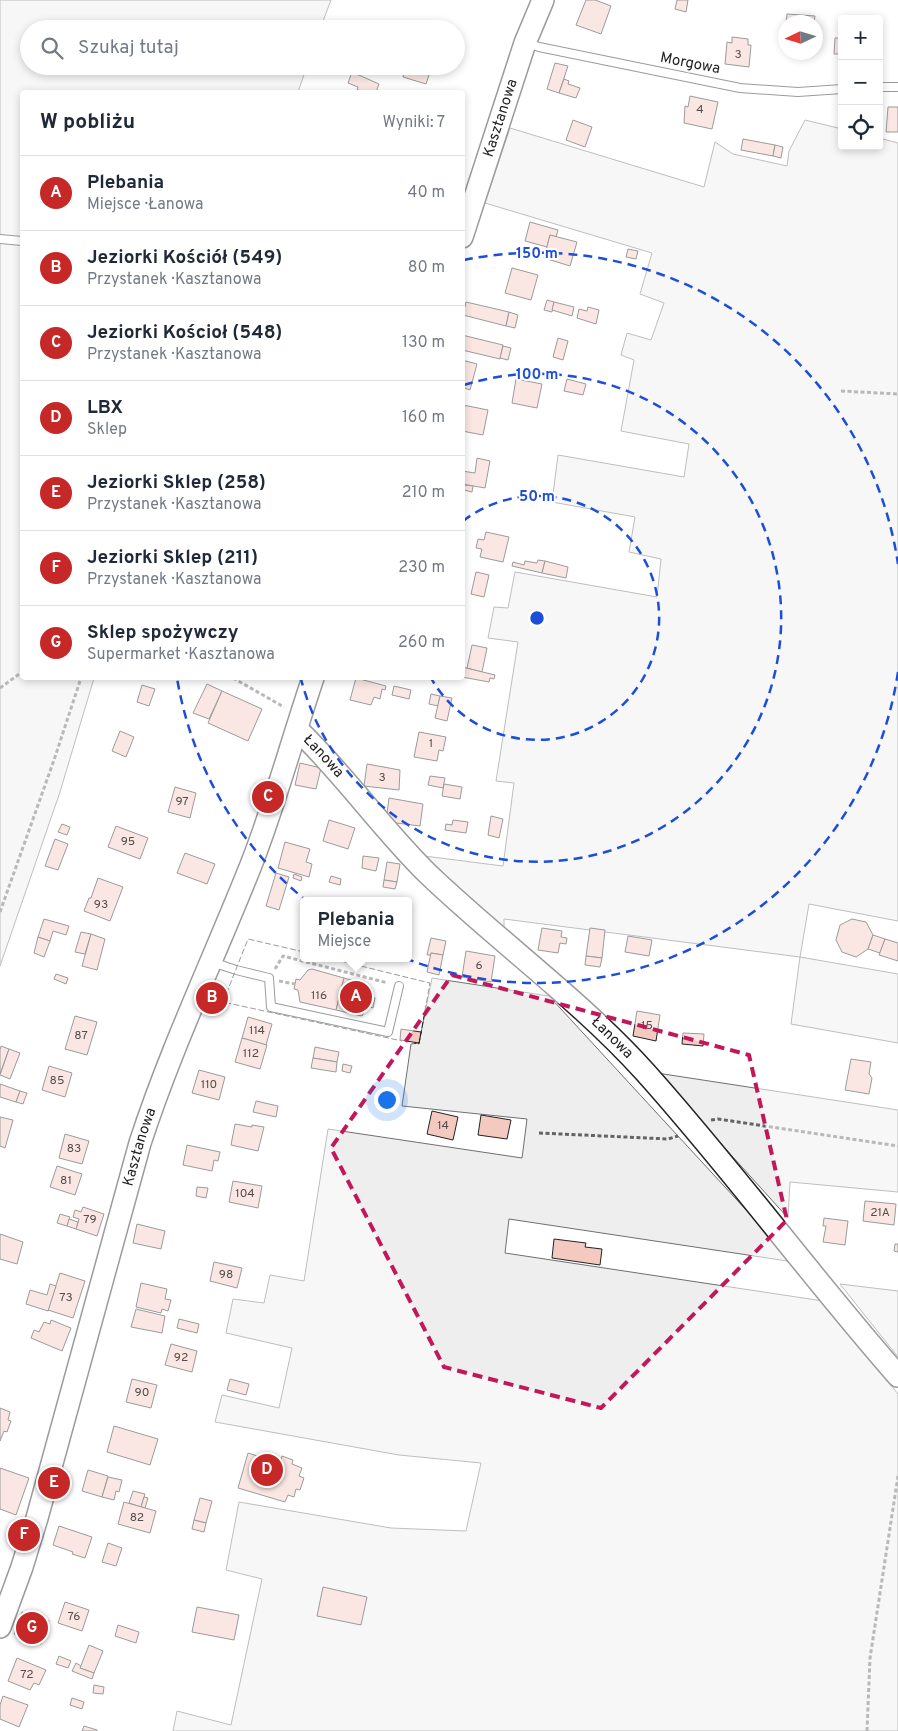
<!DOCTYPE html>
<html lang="pl">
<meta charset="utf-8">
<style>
:root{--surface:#fff;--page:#f6f6f7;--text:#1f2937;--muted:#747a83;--line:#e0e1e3;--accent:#c62828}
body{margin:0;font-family:Overpass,sans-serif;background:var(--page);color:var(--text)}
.controls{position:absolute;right:15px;top:15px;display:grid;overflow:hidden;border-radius:5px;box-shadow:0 2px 8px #0003}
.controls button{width:45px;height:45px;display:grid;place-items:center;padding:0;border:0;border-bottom:1px solid var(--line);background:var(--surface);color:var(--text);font:25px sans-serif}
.compass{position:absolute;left:778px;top:15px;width:45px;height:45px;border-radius:50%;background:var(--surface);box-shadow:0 2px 8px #0003;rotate:266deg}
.you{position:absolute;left:386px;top:1099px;width:18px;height:18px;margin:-12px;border:4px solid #fff;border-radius:50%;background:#1a73e8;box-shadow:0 0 0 8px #1a73e833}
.badge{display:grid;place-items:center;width:32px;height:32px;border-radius:50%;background:var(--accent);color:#fff;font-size:16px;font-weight:700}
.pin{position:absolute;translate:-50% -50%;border:2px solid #fff;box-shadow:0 1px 5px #0006}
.popup{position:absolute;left:300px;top:897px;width:112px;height:65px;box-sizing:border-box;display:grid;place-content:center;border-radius:5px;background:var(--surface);filter:drop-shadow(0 1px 4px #0005);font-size:16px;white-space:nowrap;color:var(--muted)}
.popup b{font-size:19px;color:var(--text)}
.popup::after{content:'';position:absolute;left:50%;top:100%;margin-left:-10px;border:10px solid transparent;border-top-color:var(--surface)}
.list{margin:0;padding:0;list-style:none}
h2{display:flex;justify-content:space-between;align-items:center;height:65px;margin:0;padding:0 20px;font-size:21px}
h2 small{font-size:16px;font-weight:400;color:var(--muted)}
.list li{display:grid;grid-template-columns:32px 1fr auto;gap:15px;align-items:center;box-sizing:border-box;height:75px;padding:0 20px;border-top:1px solid var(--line)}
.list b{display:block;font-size:19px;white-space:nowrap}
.list p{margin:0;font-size:16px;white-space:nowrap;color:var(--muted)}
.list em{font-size:16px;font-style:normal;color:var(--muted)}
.icon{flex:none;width:28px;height:28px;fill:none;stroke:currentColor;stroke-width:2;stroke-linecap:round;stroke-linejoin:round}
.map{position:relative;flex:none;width:898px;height:1731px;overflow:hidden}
.search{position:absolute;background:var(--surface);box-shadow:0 2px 8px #0003;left:20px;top:20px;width:445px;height:55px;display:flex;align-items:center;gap:12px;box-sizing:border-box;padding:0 18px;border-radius:28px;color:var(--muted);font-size:19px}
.panel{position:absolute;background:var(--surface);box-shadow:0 2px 8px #0003;left:20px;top:90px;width:445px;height:590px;border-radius:5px}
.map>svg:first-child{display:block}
.green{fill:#eee;stroke:#6f6f6f}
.building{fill:#f3c9c0;stroke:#222}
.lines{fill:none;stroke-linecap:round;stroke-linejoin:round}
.lane-casing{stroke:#222;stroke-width:10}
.secondary-casing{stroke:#222;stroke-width:24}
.path{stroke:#646464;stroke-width:3;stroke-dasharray:4 2.5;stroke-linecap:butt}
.lane{stroke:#fff;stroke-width:8}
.secondary{stroke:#fff;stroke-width:21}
.fence{stroke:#222;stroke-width:1;stroke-dasharray:6 2.5;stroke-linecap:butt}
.marked{fill:none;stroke:#c2185b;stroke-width:4;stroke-dasharray:10 6;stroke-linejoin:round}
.ring{fill:none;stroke:#1d4ed8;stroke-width:2.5;stroke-dasharray:9 6}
.labels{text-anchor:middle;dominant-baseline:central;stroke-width:4;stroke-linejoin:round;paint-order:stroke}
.number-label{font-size:12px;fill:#564c4a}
.street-label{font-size:15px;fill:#222;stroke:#fff}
.centre{fill:#1d4ed8;stroke:#fff;stroke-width:2.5}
.ring-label{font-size:15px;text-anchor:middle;font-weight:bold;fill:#1d4ed8;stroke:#fff;stroke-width:4;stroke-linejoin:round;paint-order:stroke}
</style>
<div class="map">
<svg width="898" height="1731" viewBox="0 0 898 1731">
<rect width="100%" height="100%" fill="#fff"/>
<g class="green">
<polygon points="0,0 331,0 320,29 29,29 29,66 307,66 298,92 22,92 22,678 94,678 60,792 0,966"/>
<polygon points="805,120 842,129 842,146 879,146 879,138 898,143 898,921 809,904 800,957 898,974 898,1043 791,1024 800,957 504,919 504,931 424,856 503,866 514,783 496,781 518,642 488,638 494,607 508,608 515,572 657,597 661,559 629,552 635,517 552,502 558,455 684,477 689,444 621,431 634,360 621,355 627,333 651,340 664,303 640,294 652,253 485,203 510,128 704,187 715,142 733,154 787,166 789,151"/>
<polygon points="432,978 549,996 794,1262 509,1219 505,1253 823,1301 898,1394 898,1731 173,1731 177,1711 231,1725 262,1579 226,1570 239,1502 391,1528 466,1531 481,1463 399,1455 215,1422 222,1395 279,1408 292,1348 226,1333 233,1299 264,1303 270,1275 304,1281 328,1129 522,1158 527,1119 402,1106 411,1044 419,1043"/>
<polygon points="657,1073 898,1110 898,1192 790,1182 788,1218"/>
<polygon points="840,1284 898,1291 898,1357"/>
</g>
<g class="building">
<polygon points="586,0 595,0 611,6 601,34 576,25"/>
<polygon points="677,0 688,0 686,12 675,9"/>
<polygon points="787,14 815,16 814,22 786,22"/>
<polygon points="732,37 748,39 748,45 751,45 749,67 725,64 727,42 732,43"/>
<polygon points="835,38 842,38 842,54 834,54"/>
<polygon points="555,63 568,66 559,93 547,89"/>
<polygon points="406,66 432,66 426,84 403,77"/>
<polygon points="352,72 379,84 376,92 362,92 357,89 358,87 348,83"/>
<polygon points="564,79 569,81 568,84 580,88 576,98 559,93"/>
<polygon points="690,96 718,102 712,129 684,123 685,106 688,107"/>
<polygon points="888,107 898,107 898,132 886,132"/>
<polygon points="573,120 592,127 585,147 566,140"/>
<polygon points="743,139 775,145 773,156 741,150"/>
<polygon points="775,145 783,147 781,158 773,156"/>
<polygon points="530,222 558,230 556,237 550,235 547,247 525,241"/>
<polygon points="550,235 577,242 570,266 544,258"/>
<polygon points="628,249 638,251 636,259 626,257"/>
<polygon points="512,268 538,275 531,300 505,293"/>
<polygon points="547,300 554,302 552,312 544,310"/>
<polygon points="466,302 509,312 506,326 463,315"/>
<polygon points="554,302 574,307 572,316 552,310"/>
<polygon points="588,307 599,310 596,324 577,318 579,309 587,311"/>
<polygon points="509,312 518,315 515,328 506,326"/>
<polygon points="462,335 503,345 500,359 462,350"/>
<polygon points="558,338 568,341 563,360 553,357"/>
<polygon points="503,346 511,348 508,360 500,358"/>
<polygon points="462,360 477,364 470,390 462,387"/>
<polygon points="516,379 542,384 537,408 512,403"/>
<polygon points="567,379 586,384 583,395 564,391"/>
<polygon points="463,405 488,410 483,435 462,431"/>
<polygon points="477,458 490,461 485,488 462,484 462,471 475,473"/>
<polygon points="465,485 473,486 472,492 464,490"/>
<polygon points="486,532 509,537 503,562 480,557 482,549 476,548 478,539 484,540"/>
<polygon points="538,560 545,561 542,573 512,566 513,562 524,565 525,561 537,563"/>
<polygon points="545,561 568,567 566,578 542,573"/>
<polygon points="476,572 489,575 484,597 471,594"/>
<polygon points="472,645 487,648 482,672 467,668"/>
<polygon points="462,667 495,675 494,679 490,678 489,682 462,677"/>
<polygon points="356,678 386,686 385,690 382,689 380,699 374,697 371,705 350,700"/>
<polygon points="207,684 222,691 209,719 193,713"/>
<polygon points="142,685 155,689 149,706 137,702"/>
<polygon points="394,686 411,690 409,699 392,695"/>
<polygon points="222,691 262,709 248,741 208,723"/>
<polygon points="431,694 440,696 438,706 429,704"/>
<polygon points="440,696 452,698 447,721 435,718"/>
<polygon points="120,731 134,737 126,757 112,751"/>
<polygon points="419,732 446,737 443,751 439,750 437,761 414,757"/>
<polygon points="300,763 321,768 316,789 295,785"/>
<polygon points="367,764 400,770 399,790 364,786"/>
<polygon points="430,776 445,778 443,788 428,785"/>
<polygon points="444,784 462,787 460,799 442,796"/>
<polygon points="175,787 196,793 190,818 168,812"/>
<polygon points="389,798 423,804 420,826 396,823 387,813"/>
<polygon points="491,816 503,819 499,838 488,835"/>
<polygon points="329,820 355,828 348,849 323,841"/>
<polygon points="453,820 468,822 466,833 445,830 446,824 452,825"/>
<polygon points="62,824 70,827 67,835 58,832"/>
<polygon points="116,826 148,838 140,859 108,847"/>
<polygon points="55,839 68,844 58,870 45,866"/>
<polygon points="285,842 310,849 306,862 312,864 309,877 278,868"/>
<polygon points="185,853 215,864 207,884 177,873"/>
<polygon points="363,856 379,858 376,871 362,868"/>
<polygon points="387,862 400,864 397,882 384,880"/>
<polygon points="276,873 289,877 279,910 266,906"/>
<polygon points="294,874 302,877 301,881 293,878"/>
<polygon points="331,876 341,879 340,885 329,882"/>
<polygon points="98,878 123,887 110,921 84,911 89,898 91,898"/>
<polygon points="384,880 397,882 395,889 383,887"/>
<polygon points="44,919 69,926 66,935 53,931 50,941 38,937"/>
<polygon points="852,919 866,922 873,935 868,949 856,957 842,952 836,940 840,925"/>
<polygon points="542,928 562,931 561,937 567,938 566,944 560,943 558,953 538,950"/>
<polygon points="590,928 605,930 602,958 586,956"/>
<polygon points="81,932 91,934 85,954 75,952"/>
<polygon points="91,934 105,939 97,970 82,966"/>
<polygon points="873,935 885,939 880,953 868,949"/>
<polygon points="628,936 652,940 649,956 625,952"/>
<polygon points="38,937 50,941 44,957 34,953"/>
<polygon points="431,938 446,941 443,955 431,953 431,955 427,955"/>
<polygon points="885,939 898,943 898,961 879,955"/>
<polygon points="466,951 495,956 491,982 462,977"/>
<polygon points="431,953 443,955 439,975 427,972"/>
<polygon points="586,956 602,958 600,967 585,965"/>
<polygon points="312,969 344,978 336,1010 300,1002 298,990 294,989 296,979 300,980 308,970"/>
<polygon points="56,974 68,978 66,984 54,979"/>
<polygon points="344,978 368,985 369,996 375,998 373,1008 367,1006 362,1016 336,1010"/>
<polygon points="637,1011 660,1015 656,1041 633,1036"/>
<polygon points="75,1016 97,1022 87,1055 65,1049"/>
<polygon points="248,1017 272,1024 266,1045 242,1038"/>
<polygon points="401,1029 421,1032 419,1043 400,1040"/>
<polygon points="683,1033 704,1034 703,1046 682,1044"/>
<polygon points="242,1038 267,1045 260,1069 235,1062"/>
<polygon points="1,1046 9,1049 0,1074 0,1050"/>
<polygon points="315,1047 339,1052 337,1062 313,1058"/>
<polygon points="9,1049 20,1053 10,1079 0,1075"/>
<polygon points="313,1058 337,1062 336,1072 311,1068"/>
<polygon points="851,1059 871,1062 869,1074 872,1078 869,1094 845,1090"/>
<polygon points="343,1064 352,1066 350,1073 342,1071"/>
<polygon points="49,1066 72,1073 65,1097 42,1090"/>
<polygon points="199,1070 225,1077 219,1100 192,1093"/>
<polygon points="0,1084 20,1091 16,1102 0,1097"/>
<polygon points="20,1091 27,1093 23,1104 16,1102"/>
<polygon points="256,1101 278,1106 276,1117 253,1112"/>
<polygon points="432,1111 458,1117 453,1140 427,1134"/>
<polygon points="481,1115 511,1120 507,1139 478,1135"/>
<polygon points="0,1117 13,1120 5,1148 0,1146"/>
<polygon points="235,1124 252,1127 252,1125 264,1127 258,1151 231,1145"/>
<polygon points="65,1134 89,1141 82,1164 59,1158"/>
<polygon points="187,1145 220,1152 218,1161 214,1160 212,1171 183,1165"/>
<polygon points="57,1166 82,1174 75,1195 50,1187"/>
<polygon points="233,1181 262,1186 258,1208 229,1202"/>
<polygon points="197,1187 208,1188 206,1198 196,1196"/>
<polygon points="865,1201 896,1204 894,1225 863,1221"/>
<polygon points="83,1207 104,1214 97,1236 76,1229 79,1219 73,1217 75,1210 81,1212"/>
<polygon points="60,1214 70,1217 67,1226 57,1223"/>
<polygon points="824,1218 848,1221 845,1245 823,1242 826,1226 823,1226"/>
<polygon points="69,1219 78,1222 76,1229 67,1226"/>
<polygon points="137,1224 165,1231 161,1249 133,1243"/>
<polygon points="0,1234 23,1242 17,1264 0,1259"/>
<polygon points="554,1239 586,1243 585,1247 602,1249 600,1265 552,1258"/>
<polygon points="895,1244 898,1244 898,1252 894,1251"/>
<polygon points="214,1262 242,1268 237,1288 210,1281"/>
<polygon points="60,1273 85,1281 73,1318 48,1310"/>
<polygon points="141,1283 167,1289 165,1299 171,1300 168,1311 162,1309 161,1313 136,1307"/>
<polygon points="50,1284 56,1286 48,1311 26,1304 30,1290 47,1295"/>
<polygon points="136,1309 165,1316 162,1333 131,1327"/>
<polygon points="179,1319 199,1324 197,1333 177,1328"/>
<polygon points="51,1320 71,1328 62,1351 31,1338 34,1330 39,1332 44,1322 50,1324"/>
<polygon points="171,1344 197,1351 192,1372 165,1365"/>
<polygon points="132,1379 157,1385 151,1408 126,1402"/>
<polygon points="230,1379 249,1384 246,1395 227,1390"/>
<polygon points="0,1408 10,1412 8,1420 11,1421 7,1432 4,1431 0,1441"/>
<polygon points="114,1426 158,1439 150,1465 107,1452"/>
<polygon points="248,1453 273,1461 274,1458 281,1460 282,1456 293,1460 292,1464 302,1468 299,1476 304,1478 300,1490 296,1489 294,1497 288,1495 285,1502 238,1488"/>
<polygon points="0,1468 29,1478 16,1515 0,1509"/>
<polygon points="88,1470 108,1476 102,1497 82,1491"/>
<polygon points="108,1477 122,1480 119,1492 116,1491 114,1500 102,1497"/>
<polygon points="133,1491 145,1494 141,1507 129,1503"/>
<polygon points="144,1497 148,1498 145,1508 141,1507"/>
<polygon points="200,1498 212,1501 206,1523 194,1520"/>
<polygon points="124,1502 156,1511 150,1533 118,1524"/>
<polygon points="194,1520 206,1523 204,1532 192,1529"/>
<polygon points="59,1526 92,1537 85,1558 72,1554 73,1552 53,1545"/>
<polygon points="108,1543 122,1548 116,1566 102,1562"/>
<polygon points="323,1587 367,1597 361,1625 317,1616"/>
<polygon points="65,1602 89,1610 82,1631 58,1623"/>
<polygon points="197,1607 239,1615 234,1640 192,1632"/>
<polygon points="22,1612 49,1621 41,1644 14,1634"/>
<polygon points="118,1625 139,1632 136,1643 115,1636"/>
<polygon points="89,1645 103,1651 94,1673 80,1668"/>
<polygon points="59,1656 71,1661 68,1668 56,1664"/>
<polygon points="17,1658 46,1670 39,1685 34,1683 30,1690 8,1681"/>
<polygon points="76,1663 81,1666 80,1668 94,1673 92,1679 72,1671"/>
<polygon points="94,1685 104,1687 103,1694 93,1693"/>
<polygon points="3,1696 28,1705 19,1727 0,1719 0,1705"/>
<polygon points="72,1698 84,1702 82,1709 70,1705"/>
<polygon points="84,1726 97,1730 97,1731 82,1731"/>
</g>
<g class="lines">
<g class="lane-casing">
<g id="lane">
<polyline points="527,43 539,47 740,88 798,92 842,89"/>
<polyline points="879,87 898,87"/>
<polyline points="0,239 22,241"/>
<polyline points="212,962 236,970 269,978 271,1007 388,1032 399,986"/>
</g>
</g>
<g class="secondary-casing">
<g id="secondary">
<path id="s1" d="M462,237L525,43L543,0"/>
<path id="s2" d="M297,729C344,774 382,829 428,874C499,942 579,999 645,1072C733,1170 811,1277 898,1376"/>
<path id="s3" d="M0,1627L22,1567L37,1518L140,1143C171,1048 214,958 251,865C275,804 292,740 313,678"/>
</g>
</g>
<g class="path">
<polyline points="841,391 898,394"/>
<polyline points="233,678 284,707"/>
<polyline points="0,688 22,672"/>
<polyline points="0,912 54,760 81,678"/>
<polyline points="275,969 283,956 388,983"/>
<polyline points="279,981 295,984"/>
<polyline points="711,1120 718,1119 898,1146"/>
<polyline points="539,1133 668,1139 678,1136"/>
<polyline points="867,1731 870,1658 898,1476"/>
</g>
<use href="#lane" class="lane"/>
<use href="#secondary" class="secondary"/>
<g class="fence">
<polyline points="304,952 248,939 223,1002 402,1041"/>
<polyline points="328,958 430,983 419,1044 414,1043"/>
</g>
</g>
<path d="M0 0H898V1731H0ZM452,975L749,1055L787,1220L601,1408L444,1367L331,1148Z" fill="#fff" fill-opacity=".55" fill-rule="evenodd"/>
<path class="marked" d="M452,975L749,1055L787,1220L601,1408L444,1367L331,1148Z"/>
<g class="ring">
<path d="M463 521A122 122 0 1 1 431 678"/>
<path d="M464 385A244 244 0 1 1 301 679"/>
<path d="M898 672A365 365 0 0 1 177 678M464 260A365 365 0 0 1 898 564"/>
</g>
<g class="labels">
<g class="number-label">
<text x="738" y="55">3</text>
<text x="700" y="110">4</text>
<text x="431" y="744">1</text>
<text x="382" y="778">3</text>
<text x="182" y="802">97</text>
<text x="128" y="842">95</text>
<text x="101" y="905">93</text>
<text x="479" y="966">6</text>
<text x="319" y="996">116</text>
<text x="647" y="1026">15</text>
<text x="257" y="1031">114</text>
<text x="81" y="1036">87</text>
<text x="251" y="1054">112</text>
<text x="57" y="1081">85</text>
<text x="209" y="1085">110</text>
<text x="443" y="1126">14</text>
<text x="74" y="1149">83</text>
<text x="66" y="1181">81</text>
<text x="245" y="1194">104</text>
<text x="880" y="1213">21A</text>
<text x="90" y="1220">79</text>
<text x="226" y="1275">98</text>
<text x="66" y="1298">73</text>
<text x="181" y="1358">92</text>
<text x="142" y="1393">90</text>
<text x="137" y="1518">82</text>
<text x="74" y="1617">76</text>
<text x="27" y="1675">72</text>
</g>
<g class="street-label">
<text transform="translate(690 64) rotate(11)">Morgowa</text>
<text stroke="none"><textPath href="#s1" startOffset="125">Kasztanowa</textPath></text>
<text stroke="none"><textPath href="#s2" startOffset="38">Łanowa</textPath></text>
<text stroke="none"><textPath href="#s2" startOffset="442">Łanowa</textPath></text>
<text stroke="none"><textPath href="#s3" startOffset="500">Kasztanowa</textPath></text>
</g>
</g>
<circle cx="537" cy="618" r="8" class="centre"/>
<g class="ring-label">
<text x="537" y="258">150 m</text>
<text x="537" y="379">100 m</text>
<text x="537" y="501">50 m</text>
</g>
</svg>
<div class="controls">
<button>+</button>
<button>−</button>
<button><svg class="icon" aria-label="locate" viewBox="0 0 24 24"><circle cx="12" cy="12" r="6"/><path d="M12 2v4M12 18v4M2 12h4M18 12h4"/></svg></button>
</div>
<svg class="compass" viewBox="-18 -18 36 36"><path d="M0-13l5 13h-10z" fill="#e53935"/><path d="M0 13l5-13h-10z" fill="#747a83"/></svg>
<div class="you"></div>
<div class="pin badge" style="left:356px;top:997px">A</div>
<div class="popup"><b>Plebania</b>Miejsce</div>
<div class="pin badge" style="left:212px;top:998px">B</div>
<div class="pin badge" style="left:268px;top:797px">C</div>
<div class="pin badge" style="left:267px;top:1470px">D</div>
<div class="pin badge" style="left:54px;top:1483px">E</div>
<div class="pin badge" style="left:24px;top:1535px">F</div>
<div class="pin badge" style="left:32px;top:1628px">G</div>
<div class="search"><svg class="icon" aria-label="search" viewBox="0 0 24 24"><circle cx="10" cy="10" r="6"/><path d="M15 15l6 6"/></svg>Szukaj tutaj</div>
<section class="panel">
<h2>W pobliżu<small>Wyniki: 7</small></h2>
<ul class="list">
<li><span class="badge">A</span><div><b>Plebania</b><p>Miejsce · Łanowa</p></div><em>40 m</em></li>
<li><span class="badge">B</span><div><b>Jeziorki Kościół (549)</b><p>Przystanek · Kasztanowa</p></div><em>80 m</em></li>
<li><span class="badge">C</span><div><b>Jeziorki Kościoł (548)</b><p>Przystanek · Kasztanowa</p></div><em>130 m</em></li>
<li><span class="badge">D</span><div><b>LBX</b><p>Sklep</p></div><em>160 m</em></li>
<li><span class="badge">E</span><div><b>Jeziorki Sklep (258)</b><p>Przystanek · Kasztanowa</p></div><em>210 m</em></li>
<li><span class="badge">F</span><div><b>Jeziorki Sklep (211)</b><p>Przystanek · Kasztanowa</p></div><em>230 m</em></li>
<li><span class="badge">G</span><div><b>Sklep spożywczy</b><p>Supermarket · Kasztanowa</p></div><em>260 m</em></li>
</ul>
</section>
</div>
